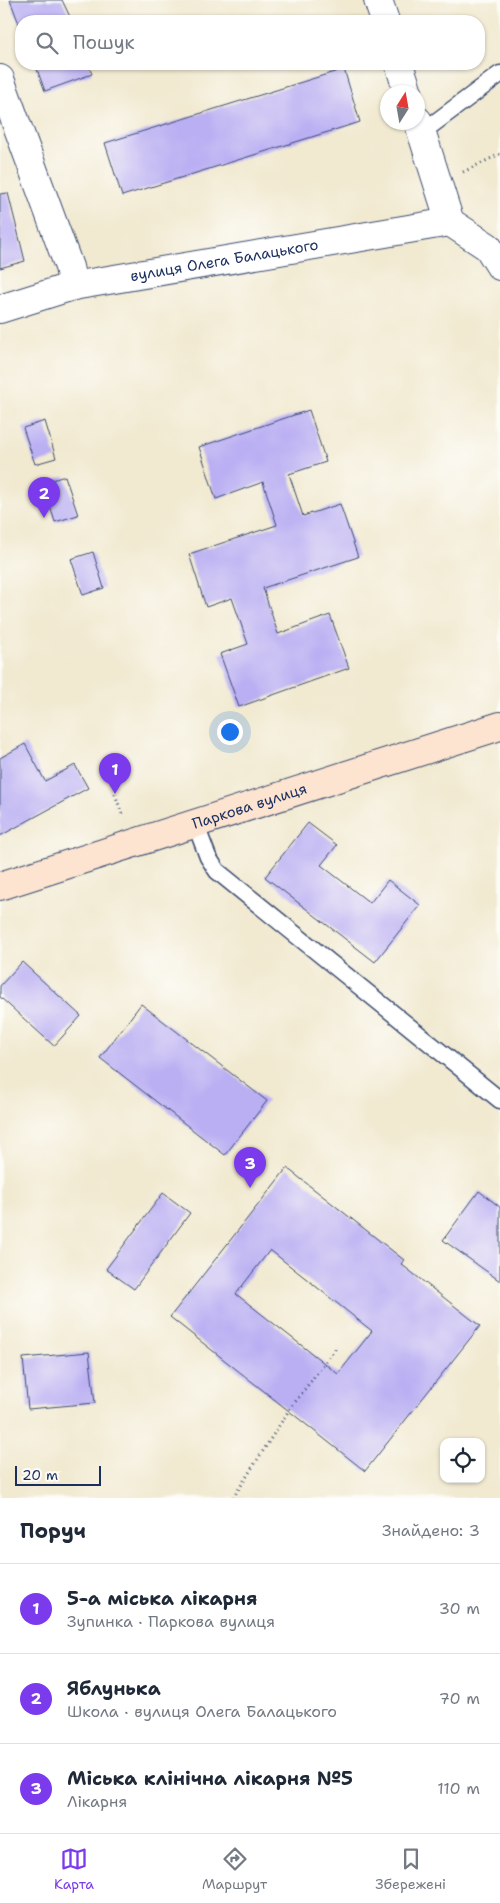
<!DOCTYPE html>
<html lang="uk">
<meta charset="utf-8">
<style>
:root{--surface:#fff;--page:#f2f2f3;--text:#1f2937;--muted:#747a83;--line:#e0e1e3;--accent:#7c3aed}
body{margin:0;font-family:"Shantell Sans",sans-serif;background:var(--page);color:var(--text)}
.controls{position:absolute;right:15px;bottom:15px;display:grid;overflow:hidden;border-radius:10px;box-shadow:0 1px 4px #0004}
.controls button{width:45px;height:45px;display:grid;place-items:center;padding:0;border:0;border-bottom:1px solid var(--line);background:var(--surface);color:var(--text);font:25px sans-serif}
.compass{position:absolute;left:380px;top:85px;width:45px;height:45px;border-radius:50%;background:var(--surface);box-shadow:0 1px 4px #0004;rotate:11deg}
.scale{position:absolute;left:15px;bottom:12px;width:86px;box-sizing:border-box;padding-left:5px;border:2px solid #1b2f5e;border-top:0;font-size:14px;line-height:18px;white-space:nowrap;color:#1b2f5e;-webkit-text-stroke:4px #fdfcf7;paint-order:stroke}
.you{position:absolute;left:229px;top:731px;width:18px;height:18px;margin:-12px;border:4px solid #fff;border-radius:50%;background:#1a73e8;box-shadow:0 0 0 8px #1a73e833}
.badge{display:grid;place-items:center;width:32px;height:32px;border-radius:50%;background:var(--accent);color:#fff;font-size:16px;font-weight:700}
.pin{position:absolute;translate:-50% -41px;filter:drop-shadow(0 1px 2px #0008)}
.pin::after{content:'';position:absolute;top:26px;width:18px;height:15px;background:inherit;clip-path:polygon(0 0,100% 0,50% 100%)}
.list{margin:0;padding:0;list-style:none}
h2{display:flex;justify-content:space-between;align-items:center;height:65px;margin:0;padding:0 20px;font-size:21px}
h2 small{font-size:16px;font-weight:400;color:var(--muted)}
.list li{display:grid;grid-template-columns:32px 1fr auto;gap:15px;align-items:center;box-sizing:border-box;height:90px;padding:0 20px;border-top:1px solid var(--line)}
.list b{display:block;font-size:19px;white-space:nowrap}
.list p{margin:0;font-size:16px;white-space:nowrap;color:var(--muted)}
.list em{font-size:16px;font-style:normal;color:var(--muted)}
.icon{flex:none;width:28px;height:28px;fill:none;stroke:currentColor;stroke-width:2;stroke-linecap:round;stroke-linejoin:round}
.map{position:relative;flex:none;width:500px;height:1498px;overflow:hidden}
.search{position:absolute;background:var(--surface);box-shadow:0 1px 4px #0004;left:15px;right:15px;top:15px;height:55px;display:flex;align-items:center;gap:12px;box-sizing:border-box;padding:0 18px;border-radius:20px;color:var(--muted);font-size:19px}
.sheet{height:335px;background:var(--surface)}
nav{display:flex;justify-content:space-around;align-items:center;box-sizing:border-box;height:70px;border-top:1px solid var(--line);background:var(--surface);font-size:14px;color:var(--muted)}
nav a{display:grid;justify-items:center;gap:2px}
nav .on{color:var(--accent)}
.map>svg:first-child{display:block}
.building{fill:#baaff3;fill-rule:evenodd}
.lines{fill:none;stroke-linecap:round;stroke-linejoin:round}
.service-casing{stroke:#3b4b6f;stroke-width:19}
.minor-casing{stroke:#3b4b6f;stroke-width:30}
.secondary-casing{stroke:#3b4b6f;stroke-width:30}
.path{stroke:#3b4b6f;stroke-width:3;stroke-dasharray:1 4;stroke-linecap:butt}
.service{stroke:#fff;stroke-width:16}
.minor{stroke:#fff;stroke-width:28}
.secondary{stroke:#fde4d0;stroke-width:28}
.labels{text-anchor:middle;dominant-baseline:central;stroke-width:4;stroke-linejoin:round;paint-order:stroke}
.street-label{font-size:15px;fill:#1b2f5e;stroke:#fdfcf7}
</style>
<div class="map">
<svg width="500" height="1498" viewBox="0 0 500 1498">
<rect width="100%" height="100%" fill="#fdfcf7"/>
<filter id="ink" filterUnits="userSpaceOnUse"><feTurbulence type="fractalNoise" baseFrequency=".02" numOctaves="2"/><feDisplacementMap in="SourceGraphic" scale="10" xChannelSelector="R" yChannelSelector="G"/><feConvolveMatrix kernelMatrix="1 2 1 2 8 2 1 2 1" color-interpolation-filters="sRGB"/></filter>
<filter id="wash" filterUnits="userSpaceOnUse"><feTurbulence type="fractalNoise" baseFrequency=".0096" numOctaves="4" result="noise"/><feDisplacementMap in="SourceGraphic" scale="20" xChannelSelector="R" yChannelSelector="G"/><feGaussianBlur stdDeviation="1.12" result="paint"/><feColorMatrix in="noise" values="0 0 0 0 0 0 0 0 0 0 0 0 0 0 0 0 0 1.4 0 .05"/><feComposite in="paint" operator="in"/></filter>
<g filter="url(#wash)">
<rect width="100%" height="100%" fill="#f1e9d0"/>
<g id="blocks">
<g class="building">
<polygon points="10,0 62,0 72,21 21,21 21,29"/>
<polygon points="35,64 88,64 92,74 45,91"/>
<polygon points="344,69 360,122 122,196 105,143"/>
<polygon points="8,193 25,261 0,268 0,194"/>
<polygon points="309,410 326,462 289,474 303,516 340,504 358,557 263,588 278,634 330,615 349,668 239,707 220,654 248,644 232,598 206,607 189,554 277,525 263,482 216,499 199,447"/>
<polygon points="45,421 56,458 35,464 23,428"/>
<polygon points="65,476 78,515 55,522 43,483"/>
<polygon points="93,552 104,588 83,595 71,559"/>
<polygon points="25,744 45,781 75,765 88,788 0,836 0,758"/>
<polygon points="308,823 337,845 321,865 370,903 388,880 420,905 375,962 265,877"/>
<polygon points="22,962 81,1016 54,1046 0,997 0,986"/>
<polygon points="141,1004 267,1101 225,1155 100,1058"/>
<path d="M287,1168L404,1260L401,1264L480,1326L365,1471L170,1317ZM270,1250L372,1331L338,1374L236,1294Z"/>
<polygon points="479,1191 500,1207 500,1281 443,1240"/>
<polygon points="163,1193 190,1213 134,1289 106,1269"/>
<polygon points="89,1352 95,1403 28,1409 23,1358"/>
</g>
</g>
</g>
<g filter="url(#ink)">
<use href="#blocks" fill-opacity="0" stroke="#3b4b6f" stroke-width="1"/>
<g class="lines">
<g class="service-casing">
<g id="service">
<polyline points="421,133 500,74"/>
<polyline points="195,823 208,857 217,871 500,1100"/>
</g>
</g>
<g class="minor-casing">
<g id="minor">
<polyline points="378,0 385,21"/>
<polyline points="399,64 408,92"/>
<polyline points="0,79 69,267 73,286"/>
<polyline points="418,121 450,222 488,247 500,266"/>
<path id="s1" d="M0,309L73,286L450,222"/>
</g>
</g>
<g class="secondary-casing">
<g id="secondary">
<path id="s2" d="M0,886L500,726"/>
</g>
</g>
<g class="path">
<polyline points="463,172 500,154"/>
<polyline points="115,794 123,817"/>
<polyline points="233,1498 289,1410 336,1348"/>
</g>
<use href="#service" class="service"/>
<use href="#minor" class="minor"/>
<use href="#secondary" class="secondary"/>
</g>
</g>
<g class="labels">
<g class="street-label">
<text stroke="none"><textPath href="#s1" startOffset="230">вулиця Олега Балацького</textPath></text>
<text stroke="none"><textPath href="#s2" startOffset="262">Паркова вулиця</textPath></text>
</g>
</g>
</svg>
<div class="controls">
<button><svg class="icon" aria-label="locate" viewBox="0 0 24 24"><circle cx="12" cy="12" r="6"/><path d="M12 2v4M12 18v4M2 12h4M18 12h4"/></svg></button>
</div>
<svg class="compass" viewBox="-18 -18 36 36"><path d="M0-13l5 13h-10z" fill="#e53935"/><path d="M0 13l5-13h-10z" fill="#747a83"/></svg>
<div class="scale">20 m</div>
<div class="you"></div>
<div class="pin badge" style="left:115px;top:794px">1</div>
<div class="pin badge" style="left:44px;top:518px">2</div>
<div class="pin badge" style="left:250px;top:1188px">3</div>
<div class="search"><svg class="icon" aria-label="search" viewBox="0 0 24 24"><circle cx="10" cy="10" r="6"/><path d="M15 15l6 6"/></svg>Пошук</div>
</div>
<section class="sheet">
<h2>Поруч<small>Знайдено: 3</small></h2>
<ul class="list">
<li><span class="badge">1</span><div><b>5-а міська лікарня</b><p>Зупинка · Паркова вулиця</p></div><em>30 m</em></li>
<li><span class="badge">2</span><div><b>Яблунька</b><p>Школа · вулиця Олега Балацького</p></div><em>70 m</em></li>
<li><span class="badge">3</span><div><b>Міська клінічна лікарня №5</b><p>Лікарня</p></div><em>110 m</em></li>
</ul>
</section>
<nav>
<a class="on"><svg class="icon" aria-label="map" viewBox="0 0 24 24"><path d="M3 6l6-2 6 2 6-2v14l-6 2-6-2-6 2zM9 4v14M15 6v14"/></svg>Карта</a>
<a><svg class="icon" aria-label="directions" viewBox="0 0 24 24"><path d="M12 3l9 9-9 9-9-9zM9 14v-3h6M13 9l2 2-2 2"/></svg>Маршрут</a>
<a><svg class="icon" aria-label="saved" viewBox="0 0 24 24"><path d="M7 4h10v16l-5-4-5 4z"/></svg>Збережені</a>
</nav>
